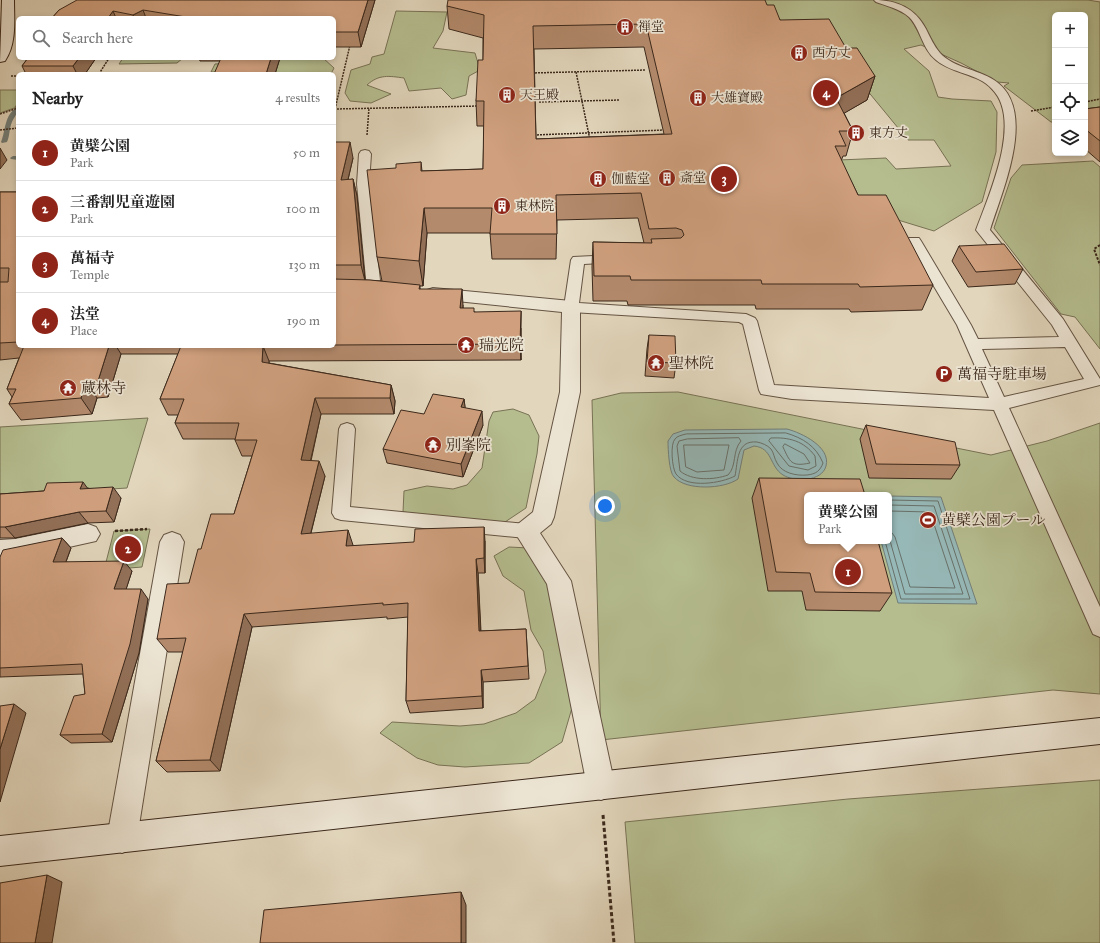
<!DOCTYPE html>
<meta charset="utf-8">
<style>
:root{--surface:#fff;--page:#f2f2f2;--text:#222;--muted:#767676;--line:#e0e0e0;--accent:#8f2418}
body{margin:0;font-family:"IM FELL Great Primer","Noto Serif JP",serif;background:var(--page);color:var(--text)}
.controls{position:absolute;right:12px;top:12px;display:grid;overflow:hidden;border-radius:6px;box-shadow:0 2px 6px #0003}
.controls button{width:36px;height:36px;display:grid;place-items:center;padding:0;border:0;border-bottom:1px solid var(--line);background:var(--surface);color:var(--text);font:20px sans-serif}
.you{position:absolute;left:605px;top:506px;width:14px;height:14px;margin:-10px;border:3px solid #fff;border-radius:50%;background:#1a73e8;box-shadow:0 0 0 6px #1a73e833}
.badge{display:grid;place-items:center;width:26px;height:26px;border-radius:50%;background:var(--accent);color:#fff;font-size:13px;font-weight:700}
.pin{position:absolute;translate:-50% -50%;border:2px solid #fff;box-shadow:0 1px 4px #0006}
.popup{position:absolute;left:804px;top:492px;width:88px;height:52px;box-sizing:border-box;display:grid;place-content:center;border-radius:6px;background:var(--surface);filter:drop-shadow(0 1px 3px #0005);font-size:13px;white-space:nowrap;color:var(--muted)}
.popup b{font-size:15px;color:var(--text)}
.popup::after{content:'';position:absolute;left:50%;top:100%;margin-left:-8px;border:8px solid transparent;border-top-color:var(--surface)}
.list{margin:0;padding:0;list-style:none}
h2{display:flex;justify-content:space-between;align-items:center;height:52px;margin:0;padding:0 16px;font-size:17px}
h2 small{font-size:13px;font-weight:400;color:var(--muted)}
.list li{display:grid;grid-template-columns:26px 1fr auto;gap:12px;align-items:center;box-sizing:border-box;height:56px;padding:0 16px;border-top:1px solid var(--line)}
.list b{display:block;font-size:15px;white-space:nowrap}
.list p{margin:0;font-size:13px;white-space:nowrap;color:var(--muted)}
.list em{font-size:13px;font-style:normal;color:var(--muted)}
.icon{flex:none;width:22px;height:22px;fill:none;stroke:currentColor;stroke-width:2;stroke-linecap:round;stroke-linejoin:round}
.map{position:relative;flex:none;width:1100px;height:943px;overflow:hidden}
.search{position:absolute;background:var(--surface);box-shadow:0 2px 6px #0003;left:16px;top:16px;width:320px;height:44px;display:flex;align-items:center;gap:10px;box-sizing:border-box;padding:0 14px;border-radius:6px;color:var(--muted);font-size:15px}
.panel{position:absolute;background:var(--surface);box-shadow:0 2px 6px #0003;left:16px;top:72px;width:320px;height:276px;border-radius:6px}
.map>svg:first-child{display:block}
.green{fill:#b5bd8f;stroke:#787255;fill-rule:evenodd}
.water{fill:#96b8b7;stroke:#727e79}
.lines{fill:none;stroke-linecap:round;stroke-linejoin:round}
.shore{stroke:#687069;stroke-width:1}
.stream{fill:#727e79;fill-rule:evenodd}
.lane-casing{stroke:#655443;stroke-width:2}
.street-casing{stroke:#655443;stroke-width:2}
.secondary-casing{stroke:#3b281b;stroke-width:2}
.path-far3{stroke:#3b281b;stroke-width:1.5;stroke-dasharray:2 1;stroke-linecap:butt}
.path-far2{stroke:#3b281b;stroke-width:2;stroke-dasharray:2.5 1.5;stroke-linecap:butt}
.path-far1{stroke:#3b281b;stroke-width:2.5;stroke-dasharray:3 2;stroke-linecap:butt}
.path{stroke:#3b281b;stroke-width:3;stroke-dasharray:4 2.5;stroke-linecap:butt}
.lane{fill:#ece4d3;fill-rule:evenodd}
.street{fill:#ece4d3;fill-rule:evenodd}
.secondary{fill:#ece4d3;fill-rule:evenodd}
.wall{fill:#b38a6c;stroke:#3b281b;fill-rule:evenodd}
.shaded-wall{fill:#927058;stroke:#3b281b}
.building{fill:#d0a07e;stroke:#3b281b;fill-rule:evenodd}
.labels{text-anchor:middle;dominant-baseline:central;stroke-width:3.5;stroke-linejoin:round;paint-order:stroke}
.far-poi-label{font-size:13px;fill:#3b281b;stroke:#ece4d3;text-anchor:start}
.poi-label{font-size:15px;fill:#3b281b;stroke:#ece4d3;text-anchor:start}
</style>
<div class="map">
<svg width="1100" height="943" viewBox="0 0 1100 943">
<rect width="100%" height="100%" fill="#e2d6bc"/>
<filter id="stains"><feTurbulence type="fractalNoise" baseFrequency=".005" numOctaves="4"/><feColorMatrix values="0 0 0 0 .2 0 0 0 0 .09 0 0 0 0 .02 0 0 0 .5 -.17"/></filter>
<radialGradient id="worn" r=".72"><stop offset=".6" stop-color="#630" stop-opacity="0"/><stop offset="1" stop-color="#630" stop-opacity=".3"/></radialGradient>
<g class="green">
<polygon points="613,0 1088,0 1100,2 1100,125 1085,120 1085,15 1055,15 1055,122 1051,122 1004,86 1009,83 997,82 961,63 921,45 904,49 929,71 938,97 952,99 991,101 997,112 996,152 982,202 934,231 898,220 859,215 839,160 886,158 896,169 951,166 934,140 908,140 852,72"/>
<path d="M396,11L447,12L443,31L433,48L475,53L480,70L469,76L466,95L452,99L441,88L409,91L404,78C389,76 379,74 367,85L391,94L371,103L350,101L345,93L351,70L370,64L372,57L384,54Z"/>
<polygon points="123,58 183,58 177,63 119,64"/>
<polygon points="271,58 323,58 334,68 331,74 243,74 243,73 211,72 215,64 251,62"/>
<polygon points="0,90 18,90 18,103 15,107 17,107 0,113"/>
<polygon points="1093,161 1100,167 1100,349 1075,317 1061,314 994,228 1011,178 1022,165"/>
<path d="M678,392L991,455L1047,441L1100,423V694L1053,690L601,740L592,400L621,393ZM807,495H889V541H807Z"/>
<polygon points="513,409 529,415 539,436 537,454 526,508 502,524 403,512 404,491 427,486 453,489 467,485 482,468 489,421 493,412"/>
<polygon points="148,418 127,488 0,496 0,427"/>
<polygon points="150,529 142,567 104,570 114,531"/>
<polygon points="509,547 529,548 550,589 574,701 562,742 529,763 465,767 438,765 417,758 380,733 392,722 460,726 484,724 516,713 535,699 546,671 543,651 531,630 524,591 503,576 494,556"/>
<polygon points="1100,780 1100,943 635,943 625,822 848,799"/>
</g>
<g class="water">
<path d="M787,429C802,433 831,447 826,466C822,482 794,482 783,475C769,466 773,448 754,446L744,450L738,479C724,489 686,491 674,477C669,472 668,449 668,441L673,434L685,430Z"/>
<polygon points="889,496 941,497 977,604 898,603 881,541 889,541"/>
</g>
<g class="lines">
<g class="shore">
<path d="M786,433C803,438 816,446 823,463C820,471 816,474 807,475C796,476 782,473 777,463C774,458 774,453 771,449C767,445 762,443 757,442C736,440 738,462 735,476C722,483 687,489 676,474C672,468 670,444 675,439C677,436 682,435 686,434Z"/>
<path d="M739,438L741,441C732,451 737,466 728,475C714,480 692,481 680,471L677,446L679,441L687,439Z"/>
<path d="M771,438C789,437 804,441 815,456L816,466L808,470L789,466L769,441Z"/>
<path d="M785,444L804,454L810,463C791,467 790,462 783,447Z"/>
<polygon points="684,445 729,445 724,470 697,472 686,467"/>
<polyline points="889,505 934,506 963,594 905,594 889,537"/>
<polyline points="889,511 930,512 955,588 910,587 895,537 889,529"/>
<polyline points="885,541 901,599 970,599 938,501 889,500"/>
</g>
<g class="stream">
<path d="M18,107C18,114 14,117 12,122C9,129 10,135 7,142L2,143L1,142C6,130 4,114 18,107Z"/>
<polygon points="13,156 18,156 18,160 11,159 10,158"/>
</g>
<g class="lane-casing">
<g id="lane">
<path d="M874,0C897,0 915,8 926,29C930,37 934,46 940,53C954,68 977,69 994,80C1039,109 1002,191 990,230L1063,319L1100,379V385L1009,408L1100,607V637L1093,634L994,410L792,399L761,394L759,390L743,324L739,322L571,312L566,310L564,307L571,260L573,257L614,255L619,256L621,259L619,262L584,264L579,303L746,314L755,318L757,321L774,385L989,398L957,325L907,241L909,238H919L921,241L971,325L978,339L1059,337L1052,325L976,230C989,195 1023,120 992,89C978,73 952,74 936,60C922,49 921,29 909,17C900,9 887,6 876,2ZM1065,347L1084,379L1004,397L982,349Z"/>
<polygon points="365,150 369,151 371,154 369,184 381,289 379,292 374,294 369,292 367,289 357,184 359,154 361,151"/>
<polygon points="347,423 353,425 355,429 350,507 526,524 532,526 535,531 532,536 526,538 341,520 335,518 332,513 339,429 341,425"/>
</g>
</g>
<g class="street-casing">
<g id="street">
<polygon points="433,288 571,301 578,303 580,307 580,392 554,517 551,524 540,533 571,581 615,786 611,796 601,800 591,796 587,786 547,584 514,531 518,524 533,512 560,392 562,312 427,298 424,294 427,290"/>
<polygon points="88,524 96,527 100,534 96,541 15,559 0,560 0,540 15,539"/>
<polygon points="172,532 180,535 184,542 137,838 132,848 122,853 112,848 107,838 160,542 164,535"/>
</g>
</g>
<g class="secondary-casing">
<g id="secondary">
<path d="M2,0H14C14,20 17,43 5,61L0,62Z"/>
<polygon points="1100,718 1100,744 0,866 0,836"/>
</g>
</g>
<g class="path-far3">
<polyline points="576,72 590,140"/>
<polyline points="532,73 646,70"/>
<polyline points="99,74 109,58"/>
<polyline points="11,76 18,76"/>
<polyline points="539,102 619,100"/>
<polyline points="1085,102 1100,99"/>
<polyline points="334,109 479,106"/>
<polyline points="335,109 350,45"/>
<polyline points="1031,111 1055,107"/>
<polyline points="0,114 18,108"/>
<polyline points="0,130 18,128"/>
<polyline points="367,135 369,108"/>
<polyline points="534,135 665,130"/>
</g>
<polyline class="path-far2" points="1100,245 1094,249 1100,265"/>
<polyline class="path-far1" points="115,531 147,529"/>
<polyline class="path" points="603,815 614,943"/>
<use href="#lane" class="lane"/>
<use href="#street" class="street"/>
<use href="#secondary" class="secondary"/>
</g>
<g class="wall">
<polygon points="375,0 361,47 334,47 334,18 52,18 59,10"/>
<path d="M767,5L780,20L846,48L875,76L867,100L844,113L853,131L846,156H843L841,161L858,195L933,285L922,310L851,312L849,309H756L755,305H628L627,301H593L592,267L593,242L644,243L638,218L557,220L556,259H492L490,233H427L423,286H420V289L463,305V308L521,328V360L269,361V363L391,385L395,401L394,414H321L311,461L325,476L311,533L353,545V546L485,541V573H478L481,631L526,629L529,679L483,682V708L410,713L406,701L408,617L387,619V617L252,627L220,771L167,772L156,761L183,652H168L157,639L189,583L201,549L234,514L252,456H242L235,440V439H183L175,423L178,415H168L160,399L178,354H121L108,397L97,398L92,414L21,420L9,404L12,397L7,389L19,358L0,360V192H18V346H334V142L353,158L348,180L353,179L357,196L365,280L382,281L377,257L396,168L421,162L422,171L483,169L484,126H477L476,101L483,60V38L449,29L447,6ZM644,47L664,134L536,139L534,49Z"/>
<polygon points="28,58 96,58 85,74 26,74 22,66"/>
<polygon points="199,58 280,58 275,74 219,61 200,61"/>
<polygon points="1100,107 1100,162 1085,149 1085,109"/>
<polygon points="959,246 1023,269 1015,284 968,287 952,261"/>
<polygon points="649,335 676,363 674,378 645,376 647,349"/>
<polygon points="464,399 465,408 483,425 463,477 387,463 383,449 424,414"/>
<polygon points="866,425 960,465 951,479 869,478 860,439"/>
<polygon points="759,478 892,593 880,611 806,610 802,591 768,591 752,498"/>
<polygon points="88,488 121,498 114,522 88,523 15,538 0,538 0,494"/>
<polygon points="62,538 71,548 66,562 132,571 126,589 148,599 139,653 112,742 71,743 60,735 85,694 83,674 0,677 0,557"/>
</g>
<g class="shaded-wall">
<polygon points="368,0 375,0 361,47 358,32"/>
<polygon points="143,10 146,18 134,18 133,15"/>
<polygon points="113,11 116,18 108,18"/>
<polygon points="79,58 96,58 85,74 77,74 73,66"/>
<polygon points="271,58 280,58 275,74 266,74"/>
<polygon points="875,76 867,100 829,122 836,98"/>
<polygon points="350,142 353,158 344,196 341,180"/>
<polygon points="0,148 7,160 0,169"/>
<polygon points="353,179 357,196 365,281 361,265"/>
<polygon points="424,208 427,233 423,286 419,261"/>
<polygon points="462,289 463,305 462,324 460,308"/>
<polygon points="521,311 521,360 520,344"/>
<polygon points="109,346 116,346 121,354 108,397 98,381"/>
<polygon points="263,346 269,361 268,378 262,362"/>
<polygon points="87,382 97,398 92,414 81,398"/>
<polygon points="391,385 395,401 394,414 390,398"/>
<polygon points="315,398 321,414 307,476 301,460"/>
<polygon points="464,399 466,414 461,407"/>
<polygon points="482,411 483,425 463,477 461,464"/>
<polygon points="319,461 325,476 307,548 301,534"/>
<polygon points="83,482 91,493 80,489"/>
<polygon points="113,487 121,498 114,522 106,511"/>
<polygon points="79,512 88,523 15,538 5,527"/>
<polygon points="484,527 485,541 485,573 484,558"/>
<polygon points="348,530 353,545 351,561 346,546"/>
<polygon points="62,538 71,548 62,572 53,562"/>
<polygon points="476,559 478,573 481,644 479,631"/>
<polygon points="124,561 132,571 123,599 114,589"/>
<polygon points="141,589 148,599 139,653 112,742 102,734"/>
<polygon points="244,614 252,627 220,771 210,760"/>
<polygon points="481,670 483,682 483,708 482,696"/>
<polygon points="14,704 26,713 0,802 0,749"/>
<polygon points="47,875 62,882 52,943 35,943"/>
<polygon points="461,892 466,905 466,943 461,943"/>
</g>
<g class="building">
<polygon points="77,0 368,0 358,32 334,32 334,18 192,18 143,10 133,15 113,11 108,18 52,18 59,10"/>
<path d="M448,0H765L767,5H774L780,20L829,19L846,48H857L875,76L836,98L853,131H839L846,146H835L858,195H886L933,285L860,287L858,284H762L761,280H631L630,276H594L593,242L652,243L651,239L681,238L684,235L682,230L676,228L649,229L641,193L556,195L557,234H490L492,208H424L419,261L377,257L367,170L396,168V164L421,162V171L483,169L484,101H476L478,60H483L484,15L447,6ZM646,24L672,134L536,139L533,26Z"/>
<polygon points="28,58 79,58 73,66 22,66"/>
<polygon points="221,58 271,58 266,74 214,74"/>
<polygon points="1100,107 1100,141 1085,129 1085,109"/>
<polygon points="334,142 350,142 341,180 353,179 361,265 334,265"/>
<polygon points="0,192 18,192 18,342 0,343 0,282 8,282 9,268 0,268"/>
<polygon points="1004,244 1023,269 976,272 959,246"/>
<polygon points="334,279 370,280 420,285 419,289 462,289 460,308 474,308 474,312 521,311 520,344 334,345"/>
<polygon points="649,335 675,336 676,363 647,362"/>
<polygon points="24,346 109,346 98,381 87,382 81,398 9,404 16,389 7,389"/>
<polygon points="181,346 263,346 262,362 391,385 390,398 315,398 301,460 319,461 301,534 348,530 346,546 414,542 415,529 484,527 484,558 476,559 479,631 526,629 528,666 481,670 482,696 406,701 408,603 383,605 383,603 244,614 210,760 156,761 186,638 157,639 167,584 189,583 198,549 201,549 211,514 234,514 257,440 235,440 239,423 175,423 184,399 160,399"/>
<polygon points="433,394 464,399 461,407 482,411 461,464 383,449 401,410 424,414"/>
<polygon points="866,425 955,442 960,465 876,464"/>
<polygon points="759,478 860,479 865,495 807,495 807,541 878,541 892,593 815,592 810,573 776,572"/>
<polygon points="83,482 80,489 113,487 106,511 79,512 5,527 0,527 0,494 44,491 47,483"/>
<polygon points="62,538 53,562 124,561 114,589 141,589 130,644 102,734 60,735 74,696 85,694 82,664 0,668 0,557 3,550"/>
<polygon points="14,704 0,749 0,706"/>
<polygon points="47,875 35,943 0,943 0,883"/>
<polygon points="461,892 461,943 260,943 264,910"/>
</g>
<defs>
<g id="building-disc" transform="scale(0.9)"><circle r="9.5" fill="#8f2418" stroke="#ece4d3"/><path d="M-4-6H4V6H1V3H-1V6H-4ZM-2.5-4.3h1.7v1.8h-1.7ZM.8-4.3h1.7v1.8H.8ZM-2.5-1h1.7V.8h-1.7ZM.8-1h1.7V.8H.8Z" fill="#fff"/></g>
<g id="temple-disc" transform="scale(0.9)"><circle r="9.5" fill="#8f2418" stroke="#ece4d3"/><path d="M0-6L5-2H3V0L6.5 2.5H4V6H1.5V3h-3V6H-4V2.5H-6.5L-3 0V-2H-5Z" fill="#fff"/></g>
<g id="parking-disc" transform="scale(0.9)"><circle r="9.5" fill="#8f2418" stroke="#ece4d3"/><path d="M-3.5-5.5H1a3.5 3.5 0 0 1 0 7H-1V5.5H-3.5ZM-1-3.4V-.6H.8a1.4 1.4 0 0 0 0-2.8Z" fill="#fff"/></g>
<g id="stadium-disc" transform="scale(0.9)"><circle r="9.5" fill="#8f2418" stroke="#ece4d3"/><path d="M0-5a6.5 5 0 1 0 0 10a6.5 5 0 1 0 0-10ZM-3.5-1.8h7v3.6h-7Z" fill="#fff"/></g>
</defs>
<g fill-rule="evenodd">
<use href="#building-disc" x="625" y="27"/>
<use href="#building-disc" x="799" y="53"/>
<use href="#building-disc" x="507" y="95"/>
<use href="#building-disc" x="698" y="98"/>
<use href="#building-disc" x="856" y="133"/>
<use href="#building-disc" x="667" y="178"/>
<use href="#building-disc" x="598" y="179"/>
<use href="#building-disc" x="502" y="206"/>
<use href="#temple-disc" x="466" y="345"/>
<use href="#temple-disc" x="656" y="363"/>
<use href="#parking-disc" x="944" y="374"/>
<use href="#temple-disc" x="68" y="388"/>
<use href="#temple-disc" x="433" y="445"/>
<use href="#stadium-disc" x="928" y="520"/>
</g>
<g class="labels">
<g class="far-poi-label">
<text x="638" y="27">禅堂</text>
<text x="812" y="53">西方丈</text>
<text x="520" y="95">天王殿</text>
<text x="711" y="98">大雄寶殿</text>
<text x="869" y="133">東方丈</text>
<text x="680" y="178">斎堂</text>
<text x="611" y="179">伽藍堂</text>
<text x="515" y="206">東林院</text>
</g>
<g class="poi-label">
<text x="479" y="345">瑞光院</text>
<text x="669" y="363">聖林院</text>
<text x="957" y="374">萬福寺駐車場</text>
<text x="81" y="388">蔵林寺</text>
<text x="446" y="445">別峯院</text>
<text x="941" y="520">黄檗公園プール</text>
</g>
</g>
<rect width="100%" height="100%" filter="url(#stains)"/>
<rect width="100%" height="100%" fill="url(#worn)"/>
</svg>
<div class="controls">
<button>+</button>
<button>−</button>
<button><svg class="icon" aria-label="locate" viewBox="0 0 24 24"><circle cx="12" cy="12" r="6"/><path d="M12 2v4M12 18v4M2 12h4M18 12h4"/></svg></button>
<button><svg class="icon" aria-label="layers" viewBox="0 0 24 24"><path d="M12 4l9 5-9 5-9-5zM3 14l9 5 9-5"/></svg></button>
</div>
<div class="you"></div>
<div class="pin badge" style="left:848px;top:572px">1</div>
<div class="popup"><b>黄檗公園</b>Park</div>
<div class="pin badge" style="left:128px;top:549px">2</div>
<div class="pin badge" style="left:724px;top:179px">3</div>
<div class="pin badge" style="left:826px;top:93px">4</div>
<div class="search"><svg class="icon" aria-label="search" viewBox="0 0 24 24"><circle cx="10" cy="10" r="6"/><path d="M15 15l6 6"/></svg>Search here</div>
<section class="panel">
<h2>Nearby<small>4 results</small></h2>
<ul class="list">
<li><span class="badge">1</span><div><b>黄檗公園</b><p>Park</p></div><em>50 m</em></li>
<li><span class="badge">2</span><div><b>三番割児童遊園</b><p>Park</p></div><em>100 m</em></li>
<li><span class="badge">3</span><div><b>萬福寺</b><p>Temple</p></div><em>130 m</em></li>
<li><span class="badge">4</span><div><b>法堂</b><p>Place</p></div><em>190 m</em></li>
</ul>
</section>
</div>
